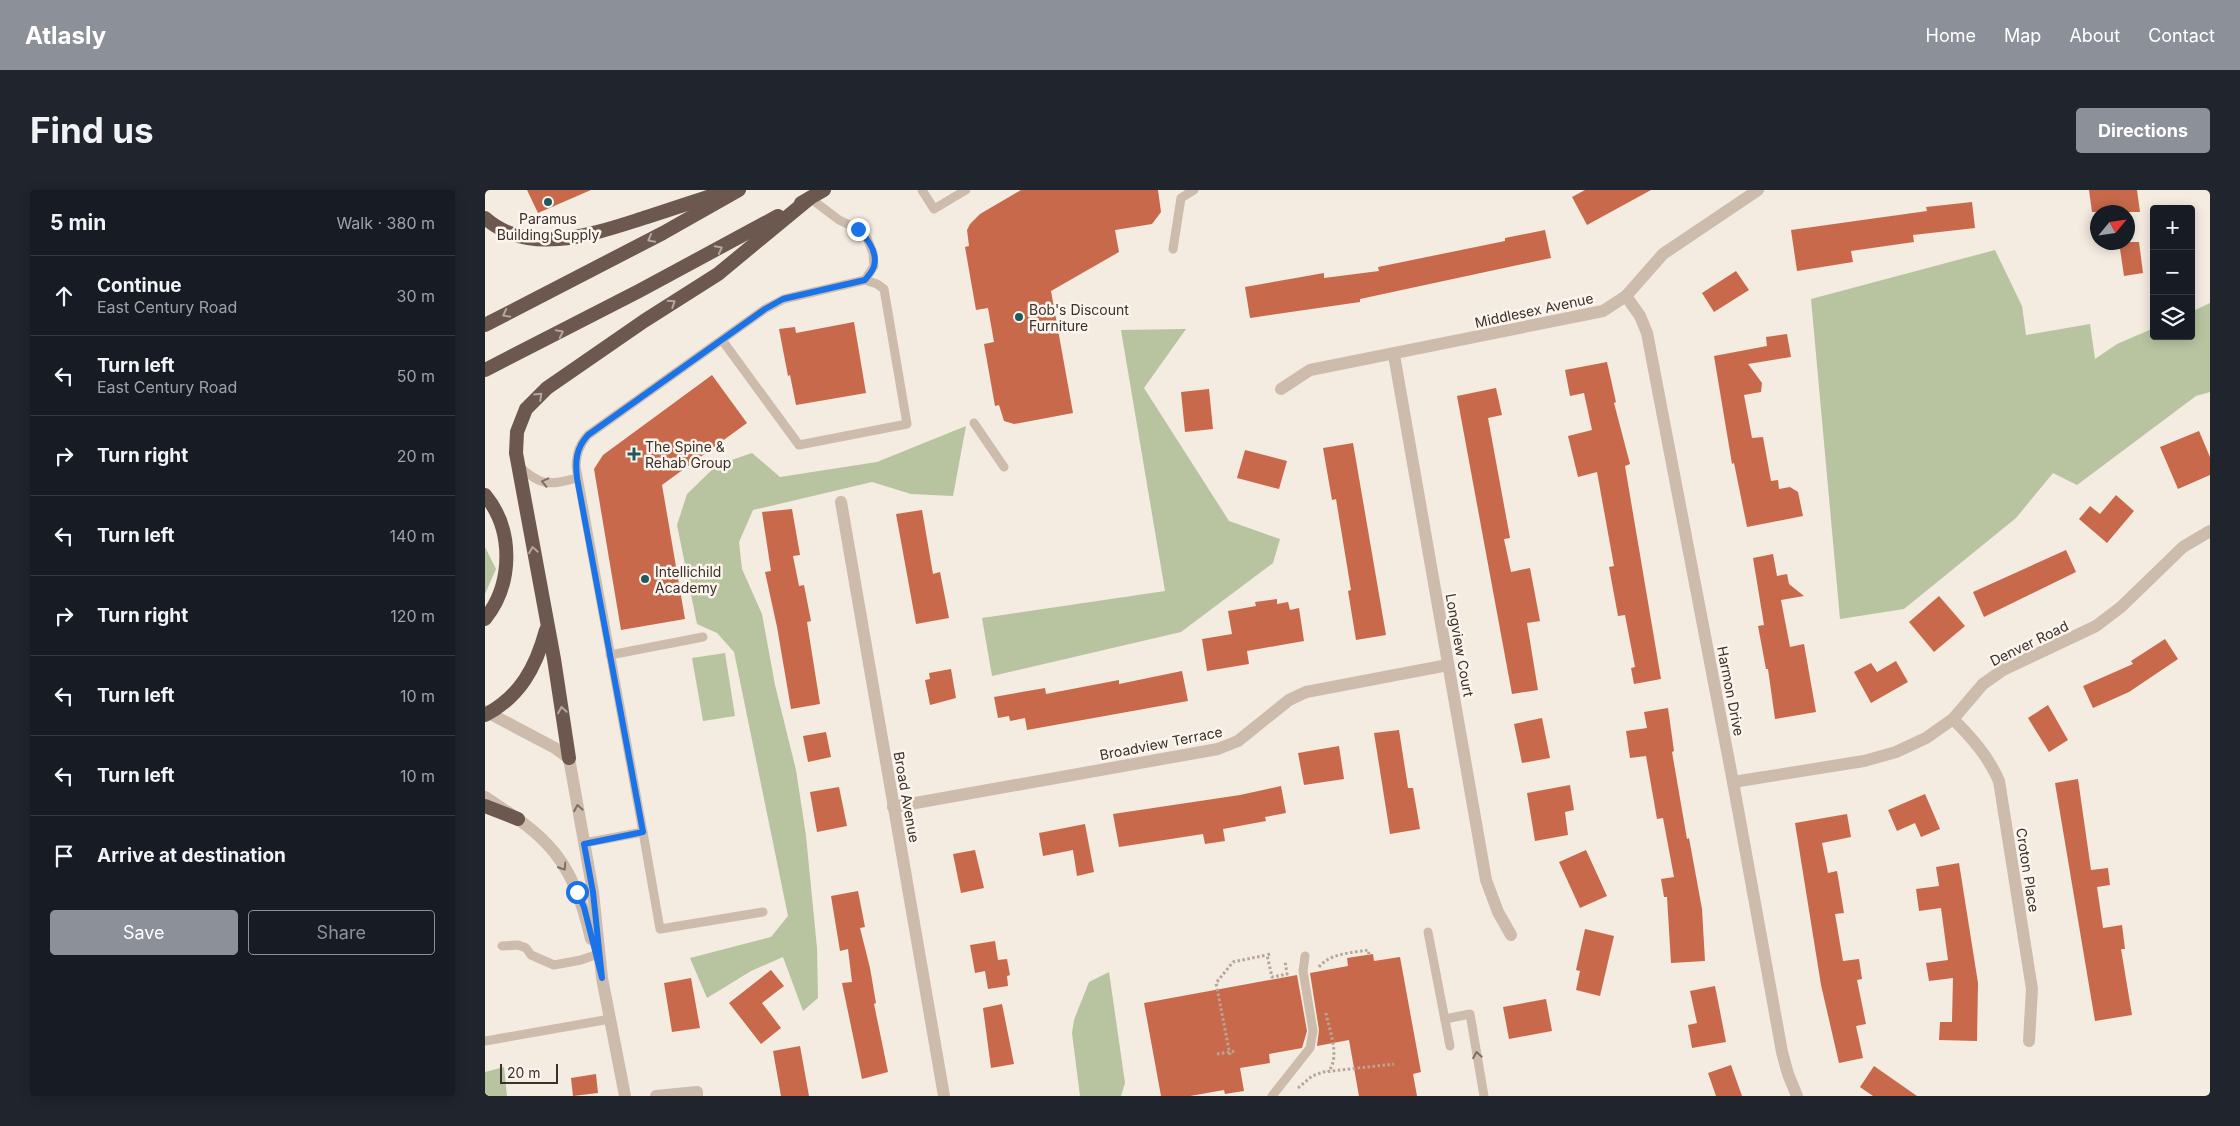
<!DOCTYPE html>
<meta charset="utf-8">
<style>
:root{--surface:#171b24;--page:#20242c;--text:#f1f3f6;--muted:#9ea1a6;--line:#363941;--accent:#8c9099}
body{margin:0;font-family:Inter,sans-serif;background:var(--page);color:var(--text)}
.controls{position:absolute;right:15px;top:15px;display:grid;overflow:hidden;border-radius:5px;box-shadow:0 2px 12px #0003}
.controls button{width:45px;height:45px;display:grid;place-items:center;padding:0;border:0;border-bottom:1px solid var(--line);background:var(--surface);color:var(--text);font:25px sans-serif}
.compass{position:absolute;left:1605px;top:15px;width:45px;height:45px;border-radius:50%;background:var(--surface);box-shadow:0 2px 12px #0003;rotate:61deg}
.scale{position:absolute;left:15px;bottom:12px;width:58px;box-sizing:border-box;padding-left:5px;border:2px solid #3b302b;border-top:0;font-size:14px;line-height:18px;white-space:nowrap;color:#3b302b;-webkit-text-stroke:4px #fbf5ee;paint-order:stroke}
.stop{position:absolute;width:15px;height:15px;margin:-11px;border:4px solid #1a73e8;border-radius:50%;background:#fff}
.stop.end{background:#1a73e8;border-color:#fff;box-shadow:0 1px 5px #0008}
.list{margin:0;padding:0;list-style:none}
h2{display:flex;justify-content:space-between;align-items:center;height:65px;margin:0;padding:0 20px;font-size:21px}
h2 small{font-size:16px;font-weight:400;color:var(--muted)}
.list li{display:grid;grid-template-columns:32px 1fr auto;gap:15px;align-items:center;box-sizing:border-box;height:80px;padding:0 20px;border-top:1px solid var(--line)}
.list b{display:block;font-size:19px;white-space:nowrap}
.list p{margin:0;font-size:16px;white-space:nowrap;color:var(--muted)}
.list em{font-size:16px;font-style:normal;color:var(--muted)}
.actions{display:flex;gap:10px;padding:15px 20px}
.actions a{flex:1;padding:11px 0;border:1px solid var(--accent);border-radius:5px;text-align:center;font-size:18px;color:var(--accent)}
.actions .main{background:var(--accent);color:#fff}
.icon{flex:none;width:28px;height:28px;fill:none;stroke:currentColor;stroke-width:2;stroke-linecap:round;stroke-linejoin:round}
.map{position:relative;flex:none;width:1725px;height:906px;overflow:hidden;border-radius:5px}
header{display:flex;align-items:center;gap:30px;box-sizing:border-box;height:70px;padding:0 25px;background:var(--accent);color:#fff}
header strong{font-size:24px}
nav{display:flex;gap:28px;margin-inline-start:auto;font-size:18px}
.intro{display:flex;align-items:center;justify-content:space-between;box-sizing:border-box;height:120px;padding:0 30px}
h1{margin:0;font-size:35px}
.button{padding:12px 22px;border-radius:5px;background:var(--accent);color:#fff;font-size:18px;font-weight:700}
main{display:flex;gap:30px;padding:0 30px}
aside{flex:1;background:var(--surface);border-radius:5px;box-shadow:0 2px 12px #0003}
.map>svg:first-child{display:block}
.green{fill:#b8c4a0}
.building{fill:#c8694b}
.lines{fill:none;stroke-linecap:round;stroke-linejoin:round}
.path{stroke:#b9a596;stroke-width:3;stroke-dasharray:2.5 2.5;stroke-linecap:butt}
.service{stroke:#cdbbac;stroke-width:9}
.minor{stroke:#cdbbac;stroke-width:12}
.tertiary{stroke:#cdbbac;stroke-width:12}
.trunk{stroke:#6c584f;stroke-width:14}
.oneway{stroke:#b4a69e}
.oneway2{stroke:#7d6f65}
.route{stroke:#1a73e8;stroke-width:6}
.poi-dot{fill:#1f5a5e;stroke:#fbf5ee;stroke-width:2}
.labels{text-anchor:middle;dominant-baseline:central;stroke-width:5;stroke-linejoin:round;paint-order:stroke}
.poi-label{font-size:14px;fill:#3b302b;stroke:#fbf5ee;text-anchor:start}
.street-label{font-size:14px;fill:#3b302b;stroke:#fbf5ee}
</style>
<header>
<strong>Atlasly</strong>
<nav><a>Home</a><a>Map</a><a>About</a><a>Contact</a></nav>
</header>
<div class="intro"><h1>Find us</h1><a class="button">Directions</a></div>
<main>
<aside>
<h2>5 min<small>Walk · 380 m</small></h2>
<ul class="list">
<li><svg class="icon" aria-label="ahead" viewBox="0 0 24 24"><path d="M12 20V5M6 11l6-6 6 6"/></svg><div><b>Continue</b><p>East Century Road</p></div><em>30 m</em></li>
<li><svg class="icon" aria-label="left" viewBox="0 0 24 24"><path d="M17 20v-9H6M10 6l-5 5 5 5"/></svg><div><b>Turn left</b><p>East Century Road</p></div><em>50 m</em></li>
<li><svg class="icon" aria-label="right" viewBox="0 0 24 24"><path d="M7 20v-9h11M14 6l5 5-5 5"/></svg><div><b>Turn right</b></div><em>20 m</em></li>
<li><svg class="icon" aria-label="left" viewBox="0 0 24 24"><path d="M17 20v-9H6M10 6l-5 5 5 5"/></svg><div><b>Turn left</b></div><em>140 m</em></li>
<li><svg class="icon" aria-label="right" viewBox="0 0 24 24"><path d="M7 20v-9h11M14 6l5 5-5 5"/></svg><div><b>Turn right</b></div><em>120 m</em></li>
<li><svg class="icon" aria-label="left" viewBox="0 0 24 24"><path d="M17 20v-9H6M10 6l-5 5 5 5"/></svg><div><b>Turn left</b></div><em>10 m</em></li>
<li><svg class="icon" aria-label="left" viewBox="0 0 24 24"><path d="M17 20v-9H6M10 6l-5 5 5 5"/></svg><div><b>Turn left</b></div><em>10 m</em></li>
<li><svg class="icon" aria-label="arrive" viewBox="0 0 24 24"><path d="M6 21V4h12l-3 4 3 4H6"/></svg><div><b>Arrive at destination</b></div></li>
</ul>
<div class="actions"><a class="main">Save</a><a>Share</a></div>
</aside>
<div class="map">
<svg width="1725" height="906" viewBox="0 0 1725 906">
<rect width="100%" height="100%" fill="#f4ebe1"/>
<g class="green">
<polygon points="1510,60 1537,116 1541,145 1605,134 1610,169 1632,154 1669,138 1669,146 1706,146 1706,122 1725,113 1725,202 1711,206 1592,295 1568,283 1531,328 1419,419 1355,429 1326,109"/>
<polygon points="701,139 659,198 744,331 795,349 788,373 696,442 507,486 497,428 680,401 636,140"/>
<polygon points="481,236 468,306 426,304 387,292 268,320 254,352 257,379 277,424 290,495 311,580 321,646 332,758 333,808 318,821 298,767 266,781 222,808 205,768 286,747 303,726 249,462 232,443 212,434 192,335 202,304 232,275 267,263 295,287 392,272"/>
<polygon points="0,357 11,379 0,404"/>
<polygon points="240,463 250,526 218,531 207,468"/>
<polygon points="624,782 640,893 636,906 595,906 587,843 589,830 604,792"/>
<polygon points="19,877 22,906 0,906 0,882"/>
</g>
<g class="building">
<polygon points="42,0 106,0 53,23"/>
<polygon points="536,0 673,0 676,22 667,34 630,40 634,62 566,101 588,223 529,234 519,231 514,215 510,216 499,154 509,152 503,118 491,120 480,57 484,56 482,40 485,34 495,24"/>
<polygon points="1100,0 1166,0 1102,35 1087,7"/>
<polygon points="1604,0 1652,0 1655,22 1607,22"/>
<polygon points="1487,12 1490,38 1428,45 1429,52 1366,61 1368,72 1312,81 1306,40 1442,21 1441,17"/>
<polygon points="1060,40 1066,68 875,109 875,112 765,128 760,97 839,83 839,88 894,81 893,77 1020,51 1020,48"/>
<polygon points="1634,52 1654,52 1658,83 1639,86"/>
<polygon points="1251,81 1264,100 1229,122 1217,103"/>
<polygon points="369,132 381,203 311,215 305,185 303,186 294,139 310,137 311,143"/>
<polygon points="1302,144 1306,167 1263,174 1277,193 1276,202 1259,205 1267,248 1278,247 1286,291 1293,290 1294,299 1305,297 1313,302 1318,326 1262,337 1249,273 1247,274 1229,166 1282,156 1281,147"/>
<polygon points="1122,172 1131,212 1129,213 1145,274 1140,276 1176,489 1149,494 1146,478 1150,477 1140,425 1133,426 1124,377 1129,376 1112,282 1093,287 1083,246 1107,240 1099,203 1085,206 1080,180"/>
<polygon points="227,185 262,233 177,295 200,429 136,440 109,279 118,265"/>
<polygon points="1011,198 1017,225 1003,228 1025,348 1019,349 1026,382 1045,378 1055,431 1042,433 1053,500 1027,504 972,206"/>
<polygon points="724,199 728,239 700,242 696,202"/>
<polygon points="1714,241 1725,267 1725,285 1693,299 1675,257"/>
<polygon points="868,253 901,445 871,450 863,401 866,400 851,309 847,310 838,258"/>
<polygon points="760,260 802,271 794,299 752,288"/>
<polygon points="1631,305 1649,321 1622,353 1594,329 1605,316 1615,324"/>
<polygon points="307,319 315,365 308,366 314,396 319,395 326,431 322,432 335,514 306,519 292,437 280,382 286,381 277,322"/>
<polygon points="437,320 448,384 455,382 464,428 431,434 411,324"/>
<polygon points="1581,360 1591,382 1499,427 1488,402"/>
<polygon points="1288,364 1292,386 1302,384 1304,394 1319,406 1296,410 1305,457 1319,454 1331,522 1290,529 1283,479 1281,479 1273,436 1279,435 1268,368"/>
<polygon points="1454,406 1480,436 1449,462 1424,432"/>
<polygon points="792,409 792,414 803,412 805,420 814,418 819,451 762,461 764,474 722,481 717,449 747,444 743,421 771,416 770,412"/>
<polygon points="1680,449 1693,469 1644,502 1608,518 1598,496 1648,474 1646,471"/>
<polygon points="1411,471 1423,492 1386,513 1369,482 1386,473 1392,482"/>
<polygon points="466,479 471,508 445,515 440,490 445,489 444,483"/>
<polygon points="697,481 703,511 542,540 540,528 525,531 524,526 513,528 509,507 560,498 561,504 634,490 634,494"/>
<polygon points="1563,515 1583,550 1564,562 1543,528"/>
<polygon points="1183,518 1189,561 1187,562 1202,649 1204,648 1217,719 1220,771 1186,773 1182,707 1179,707 1176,689 1189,687 1178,628 1172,629 1161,566 1145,568 1141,541 1162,538 1159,522"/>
<polygon points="1057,528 1065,568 1037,573 1029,534"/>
<polygon points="914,540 923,598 928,598 935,639 905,644 889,543"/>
<polygon points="341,542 346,567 323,572 318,546"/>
<polygon points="854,556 859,589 819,595 813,563"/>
<polygon points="1593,589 1606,680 1623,678 1625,695 1612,697 1618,738 1637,735 1640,759 1636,759 1647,825 1610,831 1570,593"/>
<polygon points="1085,595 1089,620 1080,622 1083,645 1050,651 1042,603"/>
<polygon points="796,596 801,623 780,627 781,631 738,639 740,651 720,654 718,644 634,657 628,624 755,605"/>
<polygon points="354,597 362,636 332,642 325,602"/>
<polygon points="1440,604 1455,639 1436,647 1430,633 1412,641 1403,620"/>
<polygon points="1362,624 1366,647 1337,653 1343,683 1352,681 1359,723 1350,724 1358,771 1374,769 1377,789 1372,790 1381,834 1371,836 1378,868 1354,873 1336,795 1310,633"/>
<polygon points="600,634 609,682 592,686 588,660 558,666 554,643"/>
<polygon points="490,660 499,698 476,703 468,664"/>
<polygon points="1101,660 1122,706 1095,718 1074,672"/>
<polygon points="1474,673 1493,793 1492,851 1454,850 1455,832 1467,832 1468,788 1444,791 1441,773 1463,770 1456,718 1434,721 1431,699 1454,696 1451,677"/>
<polygon points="373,701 380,737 375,738 385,778 391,813 389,814 403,882 377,889 357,793 367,792 363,759 355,761 346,706"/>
<polygon points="1100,739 1129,746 1115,806 1091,800 1095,781 1091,780"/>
<polygon points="510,751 513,770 522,769 525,785 522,786 523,796 503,799 500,781 490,783 485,755"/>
<polygon points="888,764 889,771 915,767 936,882 928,884 932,906 874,906 864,850 832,856 834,840 825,783 863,776 862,768"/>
<polygon points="286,780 299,796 277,813 296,838 276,854 244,813"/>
<polygon points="812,785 822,841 817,858 784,864 785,873 755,878 759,901 740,904 739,900 705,906 676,906 659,813"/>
<polygon points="206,788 215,838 187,842 179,793"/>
<polygon points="1230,796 1241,852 1207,858 1203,835 1212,833 1205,801"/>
<polygon points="1061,809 1067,841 1024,849 1018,817"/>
<polygon points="517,814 529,874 506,878 498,818"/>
<polygon points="315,856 324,906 296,906 288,861"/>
<polygon points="1246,875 1257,906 1231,906 1223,883"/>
<polygon points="1389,876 1432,906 1388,906 1375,897"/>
<polygon points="111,884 113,903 88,906 86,888"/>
</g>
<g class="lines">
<g class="path">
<polyline points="785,764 782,765 787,787 802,784 800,771"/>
<path d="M834,777C845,763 867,763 883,760L884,764"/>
<path d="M841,823C844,840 856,867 843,882"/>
<polyline points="732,864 750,861"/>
<polyline points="745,865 731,793 748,772 782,765"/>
<polyline points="813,898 827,886 838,882 909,874"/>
</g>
<g class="service">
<polyline points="437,0 449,19 481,0"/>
<polyline points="325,8 354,30 373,39 382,48 388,63 389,76 380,90"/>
<polyline points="688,59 696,8 709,0"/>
<polyline points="489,233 519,277"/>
<path d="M34,276C56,297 65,295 92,288"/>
<polyline points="125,465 218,447"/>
<path d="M158,642L91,276C92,263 94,255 103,245L280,119L299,109L380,90L392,94L399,99L422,234L314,255L237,150"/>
<polyline points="99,653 158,642 175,739 278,722"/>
<polyline points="943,742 965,856"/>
<polyline points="17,756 33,755 41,758 46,765 69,775 96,770 110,765"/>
<polyline points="960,829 985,824 999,906"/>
<polyline points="0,851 125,829"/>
<polyline points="787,906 825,858 828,841 818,781 820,766"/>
</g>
<g class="minor">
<polyline points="1141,106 1155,126 1162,143 1248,592 1297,862 1303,884 1312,906"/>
<polyline points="909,165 1001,690 1013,722 1026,745"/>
<polyline points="796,199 825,180 1118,121 1141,106 1178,64 1273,0"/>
<polyline points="356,312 459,906"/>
<path d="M1468,529C1487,548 1503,566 1514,591L1547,799L1544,851"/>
<polyline points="1248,592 1379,571 1411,562 1441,548 1468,529 1498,494 1518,480 1611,436 1636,417 1698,357 1725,341"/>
<polyline points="408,617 733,559 753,551 804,510 821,502 963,475"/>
<polyline points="171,906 212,902 212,906"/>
</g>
<g class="tertiary">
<polyline points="0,521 70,558 84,568 108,702 117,788 140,906"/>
<path d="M0,607C21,621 44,635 61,653C87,679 98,715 106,749"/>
</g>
<g class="trunk">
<polyline points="316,13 339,0"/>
<path d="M0,28C45,68 111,43 162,27C186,19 211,11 235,3"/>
<polyline points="0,135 178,43 254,0"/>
<polyline points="0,180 154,101 293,26"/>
<path d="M0,305C29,340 28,394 0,429"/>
<path d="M0,525C35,507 51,477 61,440"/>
<polyline points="84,568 69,469 31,263 32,242 41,219 62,198 159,131 233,84 325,8"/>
<polyline points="0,616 33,629"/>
</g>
</g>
<defs><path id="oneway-chevron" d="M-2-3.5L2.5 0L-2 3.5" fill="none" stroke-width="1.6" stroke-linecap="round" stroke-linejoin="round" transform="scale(1.25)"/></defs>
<g class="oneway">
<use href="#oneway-chevron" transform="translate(166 49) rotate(152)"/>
<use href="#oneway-chevron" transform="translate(234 59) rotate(-28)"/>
<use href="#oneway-chevron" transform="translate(187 113) rotate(-33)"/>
<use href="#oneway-chevron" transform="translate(21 124) rotate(153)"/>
<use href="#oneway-chevron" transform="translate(75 143) rotate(-27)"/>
<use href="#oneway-chevron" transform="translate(54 206) rotate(-44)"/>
<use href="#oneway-chevron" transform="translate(48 360) rotate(-100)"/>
<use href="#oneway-chevron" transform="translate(77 520) rotate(-99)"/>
</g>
<g class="oneway2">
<use href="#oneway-chevron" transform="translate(60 292) rotate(-167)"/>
<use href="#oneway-chevron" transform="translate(93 618) rotate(-100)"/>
<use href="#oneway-chevron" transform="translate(78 677) rotate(57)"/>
<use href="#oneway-chevron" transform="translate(992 865) rotate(-100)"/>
</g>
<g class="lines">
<path class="route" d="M92,702L99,717L117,788L108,702L99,654L158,642L92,288C90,271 91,258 103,245L280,119L298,109L380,90C383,86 388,81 389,76C393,62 382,48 373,39"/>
</g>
<g class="poi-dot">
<circle cx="63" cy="12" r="5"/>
<circle cx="534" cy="127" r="5"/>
<path d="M146.5 256.5h5v5h5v5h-5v5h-5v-5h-5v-5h5z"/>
<circle cx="160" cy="389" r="5"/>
</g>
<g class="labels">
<g class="poi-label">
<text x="63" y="28" text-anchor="middle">Paramus<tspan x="63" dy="16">Building Supply</tspan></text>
<text x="544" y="119">Bob's Discount<tspan x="544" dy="16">Furniture</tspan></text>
<text x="160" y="256">The Spine &amp;<tspan x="160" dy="16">Rehab Group</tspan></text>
<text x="170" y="381">Intellichild<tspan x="170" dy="16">Academy</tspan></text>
</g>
<g class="street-label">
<text transform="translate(1049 120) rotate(-12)">Middlesex Avenue</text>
<text transform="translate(1544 453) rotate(-26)">Denver Road</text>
<text transform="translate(975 455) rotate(80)">Longview Court</text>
<text transform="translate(1246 501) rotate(79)">Harmon Drive</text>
<text transform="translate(676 553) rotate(-11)">Broadview Terrace</text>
<text transform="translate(422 607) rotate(80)">Broad Avenue</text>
<text transform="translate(1543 680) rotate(81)">Croton Place</text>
</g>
</g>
</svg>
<div class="controls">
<button>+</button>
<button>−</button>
<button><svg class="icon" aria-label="layers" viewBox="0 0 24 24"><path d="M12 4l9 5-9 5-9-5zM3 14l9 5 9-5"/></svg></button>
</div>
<svg class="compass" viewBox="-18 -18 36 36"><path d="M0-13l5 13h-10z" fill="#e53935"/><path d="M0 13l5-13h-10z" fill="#9ea1a6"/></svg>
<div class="scale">20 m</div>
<div class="stop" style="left:92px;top:702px"></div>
<div class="stop end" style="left:373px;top:39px"></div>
</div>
</main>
